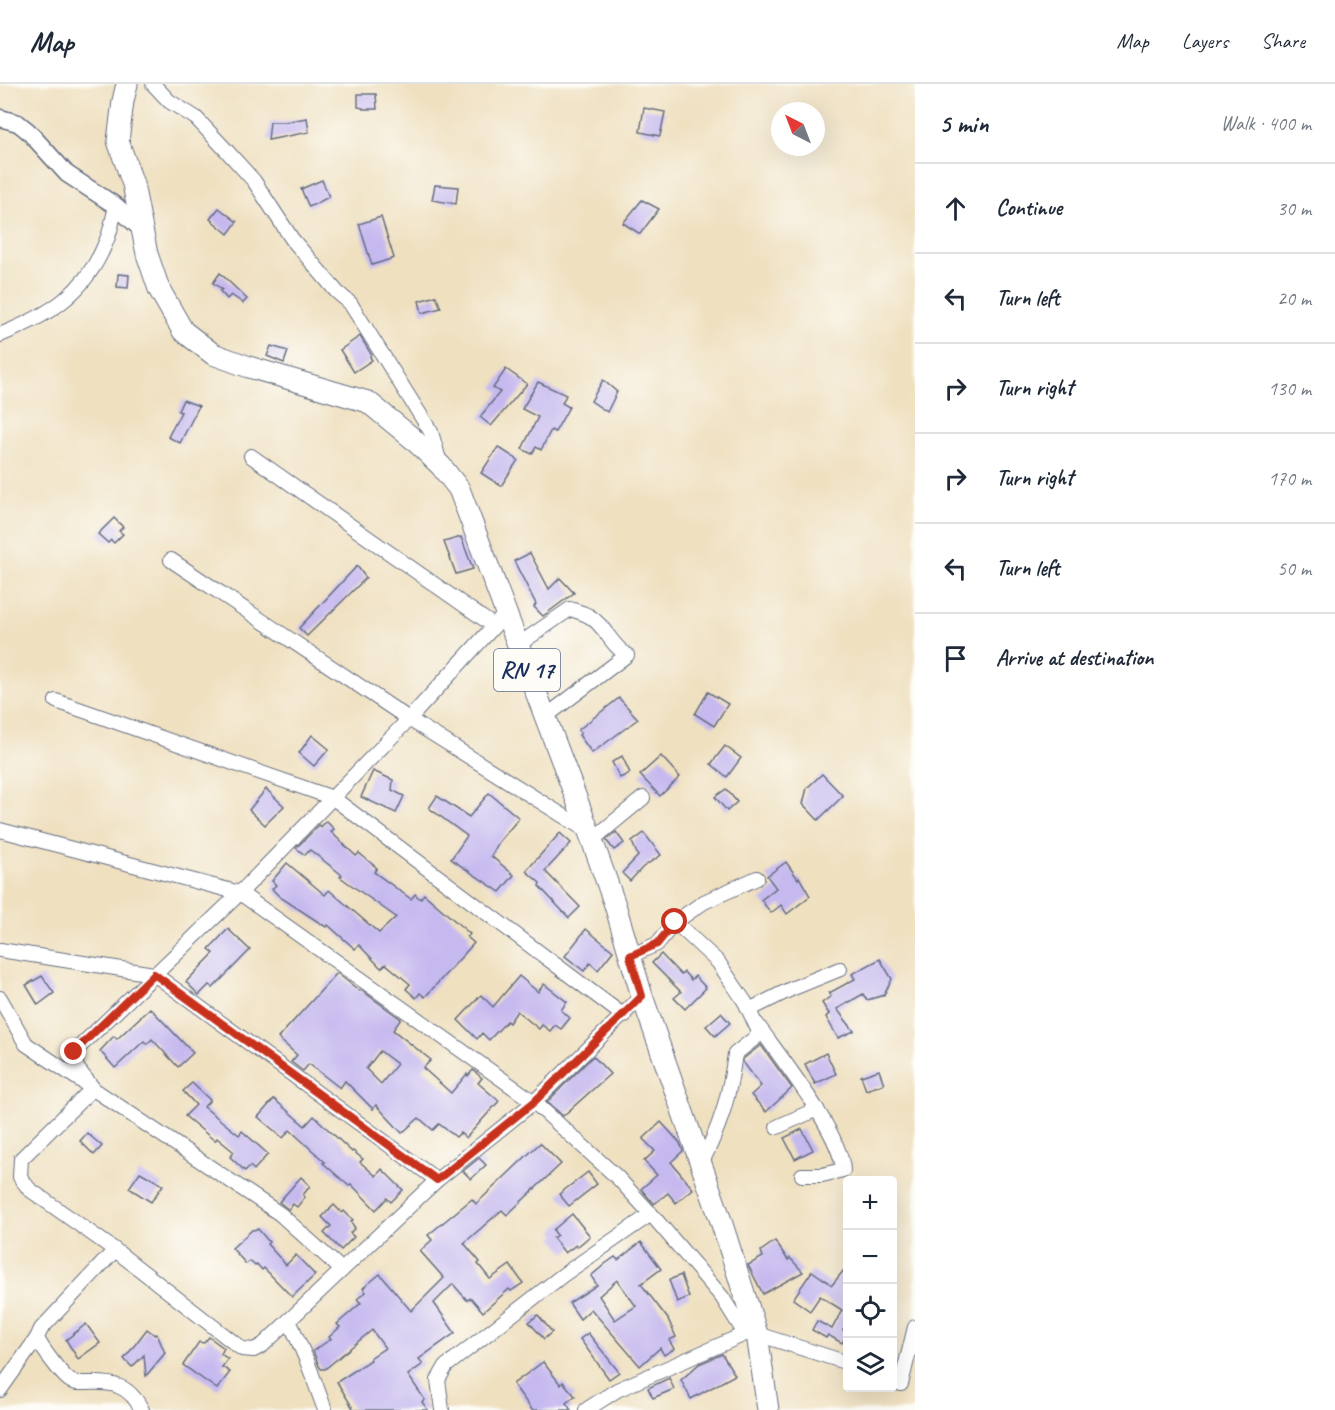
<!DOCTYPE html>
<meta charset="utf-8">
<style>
:root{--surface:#fff;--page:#f6f6f7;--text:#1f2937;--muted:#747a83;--line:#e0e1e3}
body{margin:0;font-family:Caveat,sans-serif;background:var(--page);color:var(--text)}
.controls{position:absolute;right:18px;bottom:18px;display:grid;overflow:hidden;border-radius:6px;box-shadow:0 6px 24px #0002}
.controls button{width:54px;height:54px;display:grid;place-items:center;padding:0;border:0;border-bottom:2px solid var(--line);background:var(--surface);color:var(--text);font:30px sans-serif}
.compass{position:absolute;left:771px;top:18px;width:54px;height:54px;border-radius:50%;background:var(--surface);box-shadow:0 6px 24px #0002;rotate:318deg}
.stop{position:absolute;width:18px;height:18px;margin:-14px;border:4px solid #c8321e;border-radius:50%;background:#fff}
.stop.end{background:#c8321e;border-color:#fff;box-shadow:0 2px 6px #0008}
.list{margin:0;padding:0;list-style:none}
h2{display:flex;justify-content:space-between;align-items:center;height:78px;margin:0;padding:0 24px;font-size:26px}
h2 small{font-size:20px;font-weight:400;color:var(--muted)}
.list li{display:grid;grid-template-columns:39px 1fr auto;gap:18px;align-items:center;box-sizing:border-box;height:90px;padding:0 24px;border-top:2px solid var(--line)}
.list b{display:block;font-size:22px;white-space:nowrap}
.list em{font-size:20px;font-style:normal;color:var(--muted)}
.icon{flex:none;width:33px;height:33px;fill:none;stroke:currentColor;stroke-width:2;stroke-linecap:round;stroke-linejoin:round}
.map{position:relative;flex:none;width:915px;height:1326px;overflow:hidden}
header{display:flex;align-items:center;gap:36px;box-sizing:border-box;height:84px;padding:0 30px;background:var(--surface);border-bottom:2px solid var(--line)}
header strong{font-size:28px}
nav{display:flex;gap:33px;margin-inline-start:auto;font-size:21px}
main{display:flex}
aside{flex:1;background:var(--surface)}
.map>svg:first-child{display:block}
.building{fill:#c6b9ef;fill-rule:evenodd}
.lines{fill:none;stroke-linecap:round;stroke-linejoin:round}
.minor-casing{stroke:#656d80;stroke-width:16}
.tertiary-casing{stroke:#656d80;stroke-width:19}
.primary-casing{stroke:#656d80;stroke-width:23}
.minor{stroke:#fff;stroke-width:14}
.tertiary{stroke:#fff;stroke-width:16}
.primary{stroke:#fff;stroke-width:21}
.route{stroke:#c8321e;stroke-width:8}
.labels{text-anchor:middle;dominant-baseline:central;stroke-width:4.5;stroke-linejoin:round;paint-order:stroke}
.shield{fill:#fdfcf7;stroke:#5f6c8c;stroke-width:1.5}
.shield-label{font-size:24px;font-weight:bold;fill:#1b2f5e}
</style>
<header>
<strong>Map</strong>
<nav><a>Map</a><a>Layers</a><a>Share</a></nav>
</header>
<main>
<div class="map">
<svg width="915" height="1326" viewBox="0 0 915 1326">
<rect width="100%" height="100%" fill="#fdfcf7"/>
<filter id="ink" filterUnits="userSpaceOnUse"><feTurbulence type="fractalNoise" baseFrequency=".0167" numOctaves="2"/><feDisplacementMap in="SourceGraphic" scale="12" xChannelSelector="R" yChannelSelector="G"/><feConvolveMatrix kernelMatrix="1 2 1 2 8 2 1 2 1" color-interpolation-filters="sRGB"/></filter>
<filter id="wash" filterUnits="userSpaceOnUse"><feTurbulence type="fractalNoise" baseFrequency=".008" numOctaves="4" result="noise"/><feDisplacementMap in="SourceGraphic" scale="24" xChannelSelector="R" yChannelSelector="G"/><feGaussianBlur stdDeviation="1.35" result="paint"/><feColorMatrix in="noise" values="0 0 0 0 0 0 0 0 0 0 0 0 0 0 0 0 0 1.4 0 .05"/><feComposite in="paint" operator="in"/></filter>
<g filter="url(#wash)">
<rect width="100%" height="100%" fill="#efe0c0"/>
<g id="blocks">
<g class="building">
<polygon points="358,10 376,10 377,25 363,25 363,24 358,23"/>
<polygon points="644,24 665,28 660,52 640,48"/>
<polygon points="307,34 309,48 268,56 270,38 285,38"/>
<polygon points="322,96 329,113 309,123 301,105"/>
<polygon points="435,101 458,103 456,120 432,116"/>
<polygon points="642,116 659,125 640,150 623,139"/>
<polygon points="219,124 237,138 228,150 210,135"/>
<polygon points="381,133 394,174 372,181 359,140"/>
<polygon points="220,189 247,215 243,219 231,211 227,215 220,207 222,205 213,199"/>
<polygon points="118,190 129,191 128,204 117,203"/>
<polygon points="436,212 441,224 422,229 419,217"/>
<polygon points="360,252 371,270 370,273 372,276 354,288 340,266"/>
<polygon points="271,262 288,267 284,279 267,272"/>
<polygon points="506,285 527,300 491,342 480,333 500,308 493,304"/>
<polygon points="603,296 617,308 607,328 591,317"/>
<polygon points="538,298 566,311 562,319 569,323 555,348 551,346 541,366 536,363 532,370 522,365 538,333 522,325"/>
<polygon points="183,316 199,322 180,359 168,353 181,328 178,327"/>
<polygon points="498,363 518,376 501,402 481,389"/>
<polygon points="114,434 123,443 119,447 123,450 114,459 111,456 108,459 98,450"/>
<polygon points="461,453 473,485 456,490 444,458"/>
<polygon points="530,469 549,505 560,494 574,509 543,532 534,523 536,520 514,477"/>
<polygon points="357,482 366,494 307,552 299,544"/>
<polygon points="708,608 728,620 714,642 695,630"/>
<polygon points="619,614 638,635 592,669 579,651 581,649 578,646"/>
<polygon points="312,651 329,665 314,682 299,669"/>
<polygon points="725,662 741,674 727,693 711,680"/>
<polygon points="622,672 630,689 620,694 612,678"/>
<polygon points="661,672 680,693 660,712 640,691"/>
<polygon points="373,687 393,696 392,706 404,712 396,729 361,713"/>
<polygon points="822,690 843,712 818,736 803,720 807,704"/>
<polygon points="266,705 284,722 265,741 249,726"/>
<polygon points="726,705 737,718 727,727 715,713"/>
<polygon points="489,709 519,734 499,758 491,772 514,791 500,808 451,775 467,752 429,724 437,712 469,733"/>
<polygon points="326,737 334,745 331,748 356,772 359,769 377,784 374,788 411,815 415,810 420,815 424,810 470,850 467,853 474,859 425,913 420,909 416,914 406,905 410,900 386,880 381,884 359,861 355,865 328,841 326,843 280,813 272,805 276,801 272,797 287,779 325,811 329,806 379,849 396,833 340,793 342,791 310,766 305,771 296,764 319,741 321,743"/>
<polygon points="616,748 624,759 614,766 606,756"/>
<polygon points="560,749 571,759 545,787 580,823 569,834 539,802 540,799 526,787"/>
<polygon points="644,749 661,771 643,783 630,797 622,789 638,772 632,758"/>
<polygon points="786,778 798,795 799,793 810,812 787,830 781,821 771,829 761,816 776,804 767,792"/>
<polygon points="228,845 250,866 213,904 209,901 199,911 186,898 214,869 209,865"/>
<polygon points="586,845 613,867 598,886 590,879 584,887 565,872"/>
<polygon points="661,870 681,891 684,888 691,896 695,892 706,904 685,925 674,914 681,908 652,879"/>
<polygon points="880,875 892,895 884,911 867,916 863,910 837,925 854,947 838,954 826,933 830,929 829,930 822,919 831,912 829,909 855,895 852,890"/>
<path d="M337,889L360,907L361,906L401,935L393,946L431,976L423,984L451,1009L467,990L468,992L473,986L482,994L478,999L499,1017L466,1054L460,1049L456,1053L439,1040L433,1046L419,1034L402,1049L376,1021L373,1025L345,997L340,1004L309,980L303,987L291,978L297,971L278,954ZM380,967L397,980L381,1000L366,985Z"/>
<polygon points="42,892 54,909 38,921 26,901"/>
<polygon points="519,892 538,908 544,900 567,918 561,926 570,934 561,945 555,941 550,947 542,941 539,945 517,927 509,939 507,937 489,956 482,949 477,955 458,936 481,911 493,923"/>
<polygon points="150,924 193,969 178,983 152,955 147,960 144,957 115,984 100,967 114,952 117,955"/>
<polygon points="721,929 730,939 715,952 706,942"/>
<polygon points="761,961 792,1004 766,1028 751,1011 761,1002 743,978 743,975"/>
<polygon points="826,969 836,990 815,1000 805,980"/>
<polygon points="593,972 610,990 563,1032 547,1018"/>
<polygon points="879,986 884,1000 866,1006 861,992"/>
<polygon points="192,999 210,1016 204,1023 239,1051 242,1047 268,1070 254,1086 250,1082 245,1087 230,1073 234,1068 217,1054 215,1057 185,1032 196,1021 183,1007"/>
<polygon points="274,1015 305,1042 314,1032 352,1068 353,1067 363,1075 360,1078 376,1092 382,1085 403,1106 391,1118 387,1114 376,1126 351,1100 349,1102 323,1079 325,1078 290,1046 283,1054 258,1033"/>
<polygon points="661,1038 680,1059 683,1067 671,1078 693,1105 676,1119 668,1109 654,1120 641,1105 657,1091 644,1077 655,1067 643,1055"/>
<polygon points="802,1045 813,1066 795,1075 784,1054"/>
<polygon points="87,1049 102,1062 94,1071 80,1057"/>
<polygon points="540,1059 561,1080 507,1131 502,1126 464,1159 480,1178 478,1180 490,1195 510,1181 523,1199 511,1207 509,1205 483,1228 471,1214 467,1216 453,1200 434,1219 455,1249 419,1275 423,1280 408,1291 425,1316 422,1318 428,1326 354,1326 337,1298 371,1276 370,1274 385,1264 372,1246 325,1285 321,1285 319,1282 313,1267 331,1255 329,1253 340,1243 337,1240 361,1219 357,1215 366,1208 363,1204 380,1190 411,1227 444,1194 420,1167 432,1156 428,1151 472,1115 476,1120"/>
<polygon points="479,1074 486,1081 471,1095 463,1087"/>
<polygon points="140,1088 163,1101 151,1118 129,1104"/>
<polygon points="588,1088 597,1100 569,1122 559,1110"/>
<polygon points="301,1093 310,1102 303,1111 305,1113 297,1123 293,1120 289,1126 279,1118"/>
<polygon points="334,1121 342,1129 344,1127 353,1136 351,1138 355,1144 350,1149 354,1153 341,1166 324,1149 331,1142 322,1133"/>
<polygon points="572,1130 590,1152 577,1163 576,1161 565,1169 553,1154 557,1151 553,1146"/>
<polygon points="258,1145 269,1158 267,1160 286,1181 296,1171 315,1191 292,1213 264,1184 262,1186 257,1180 255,1182 250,1177 246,1180 232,1164 252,1146"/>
<polygon points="775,1157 788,1176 790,1174 803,1188 763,1210 748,1181 763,1173 761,1167"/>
<path d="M641,1158L661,1185L641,1200L668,1235L676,1253L669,1256L674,1265L664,1271L660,1264L640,1282L591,1225L580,1235L569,1219L597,1201L591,1192L605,1180L615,1173L618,1176ZM617,1196L636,1222L615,1236L599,1212Z"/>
<polygon points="848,1181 848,1238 843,1246 848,1249 842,1259 828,1251 826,1254 812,1246 817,1237 832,1245 842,1226 820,1212 810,1227 793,1215 812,1187 832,1201"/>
<polygon points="681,1191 689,1213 677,1218 669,1196"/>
<polygon points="538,1231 552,1248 544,1255 529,1238"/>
<polygon points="86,1240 100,1259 78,1275 66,1256"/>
<polygon points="147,1245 155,1251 157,1250 165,1269 146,1292 144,1271 132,1283 124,1275"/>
<polygon points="588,1249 619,1288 609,1295 580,1255"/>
<polygon points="209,1253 224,1264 221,1270 228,1275 222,1283 230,1288 217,1305 183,1281 199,1258 204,1259"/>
<polygon points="722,1270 735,1291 691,1315 681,1296 699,1280"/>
<polygon points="543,1278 561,1301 563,1298 575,1312 566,1319 571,1326 532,1326 513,1300"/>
<polygon points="669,1294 674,1305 653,1314 648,1304"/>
</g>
</g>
</g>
<g filter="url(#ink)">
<use href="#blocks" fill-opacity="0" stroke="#656d80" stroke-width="1.5"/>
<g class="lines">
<g class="minor-casing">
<g id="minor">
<polyline points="153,0 169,17 196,34 226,66 254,97 292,155 337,208 350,219 431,348 440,379"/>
<path d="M0,251C49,231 85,210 106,158C111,147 113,134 116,122"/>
<polyline points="251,372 494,542"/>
<polyline points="171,476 409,635 589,748"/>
<polyline points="506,529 409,635 240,809 74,968 77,984 93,1004 21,1075 20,1093 29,1105 115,1166 242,1265 254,1266 263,1261 437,1096 534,1018 642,912"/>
<path d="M518,561L570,525C576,527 583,529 589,532C605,541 611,562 627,571L545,633"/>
<polyline points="56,617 333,714 624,932"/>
<polyline points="0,746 240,809 534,1018 617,1093 651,1130 722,1213 745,1250 757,1250 848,1279"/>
<polyline points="592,756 643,714"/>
<polyline points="675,838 704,818 757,794"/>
<polyline points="0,866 154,890 437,1096"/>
<path d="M630,872L657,860L675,838L718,878L745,918L760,950L735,970C729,1013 721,1041 701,1080"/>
<polyline points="0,914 26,960 280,1130 342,1186"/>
<polyline points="749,926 791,905 840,885"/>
<path d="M757,940C780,973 841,1049 843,1086L822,1091H802"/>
<polyline points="777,1043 817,1025"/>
<path d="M115,1166L41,1245L37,1254C41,1263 61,1290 69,1296C74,1300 81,1299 87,1299C114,1298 129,1301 142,1326"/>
<polyline points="289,1236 307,1277 325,1326"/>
<polyline points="901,1300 915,1243"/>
<polyline points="0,1306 37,1254"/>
<polyline points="442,1326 438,1296 446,1282 563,1191 651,1130"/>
<polyline points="586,1326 617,1306 745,1250"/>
</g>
</g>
<g class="tertiary-casing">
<polyline id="tertiary" points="0,34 18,39 28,47 67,90 116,122 141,145"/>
</g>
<g class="primary-casing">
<polyline id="primary" points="127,0 123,17 118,57 133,100 147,170 159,205 183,247 213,270 249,283 368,318 412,354 441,382 459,405 592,756 615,821 642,912 720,1134 757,1250 768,1326"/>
</g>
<use href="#minor" class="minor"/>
<use href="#tertiary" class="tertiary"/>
<use href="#primary" class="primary"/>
</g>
</g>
<g class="lines" filter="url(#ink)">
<polyline class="route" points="74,968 154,890 437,1096 534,1018 642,912 630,872 657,860 675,838"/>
</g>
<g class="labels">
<rect class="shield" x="494" y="565" width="66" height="42" rx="4.5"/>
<g class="shield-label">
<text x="527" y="586">RN 17</text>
</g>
</g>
</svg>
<div class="controls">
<button>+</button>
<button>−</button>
<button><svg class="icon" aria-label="locate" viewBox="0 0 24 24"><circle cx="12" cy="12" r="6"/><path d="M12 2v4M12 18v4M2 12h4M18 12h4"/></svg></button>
<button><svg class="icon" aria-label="layers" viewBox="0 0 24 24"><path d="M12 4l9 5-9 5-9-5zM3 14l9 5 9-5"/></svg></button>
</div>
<svg class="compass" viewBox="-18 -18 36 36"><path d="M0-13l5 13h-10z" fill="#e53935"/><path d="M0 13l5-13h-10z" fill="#747a83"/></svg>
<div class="stop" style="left:675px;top:838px"></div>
<div class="stop end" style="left:74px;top:968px"></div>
</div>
<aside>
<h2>5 min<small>Walk · 400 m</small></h2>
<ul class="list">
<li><svg class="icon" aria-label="ahead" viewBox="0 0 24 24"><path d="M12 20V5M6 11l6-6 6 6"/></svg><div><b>Continue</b></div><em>30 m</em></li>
<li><svg class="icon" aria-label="left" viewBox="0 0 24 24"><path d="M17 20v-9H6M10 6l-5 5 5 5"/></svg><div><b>Turn left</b></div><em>20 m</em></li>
<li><svg class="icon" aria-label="right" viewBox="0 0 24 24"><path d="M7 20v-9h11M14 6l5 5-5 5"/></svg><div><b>Turn right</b></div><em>130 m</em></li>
<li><svg class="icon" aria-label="right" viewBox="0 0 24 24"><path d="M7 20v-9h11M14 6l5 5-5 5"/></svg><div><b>Turn right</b></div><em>170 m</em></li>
<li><svg class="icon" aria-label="left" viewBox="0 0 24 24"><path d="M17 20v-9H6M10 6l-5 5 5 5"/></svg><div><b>Turn left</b></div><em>50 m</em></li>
<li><svg class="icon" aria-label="arrive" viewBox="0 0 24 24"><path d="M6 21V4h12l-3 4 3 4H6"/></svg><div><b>Arrive at destination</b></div></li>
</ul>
</aside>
</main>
